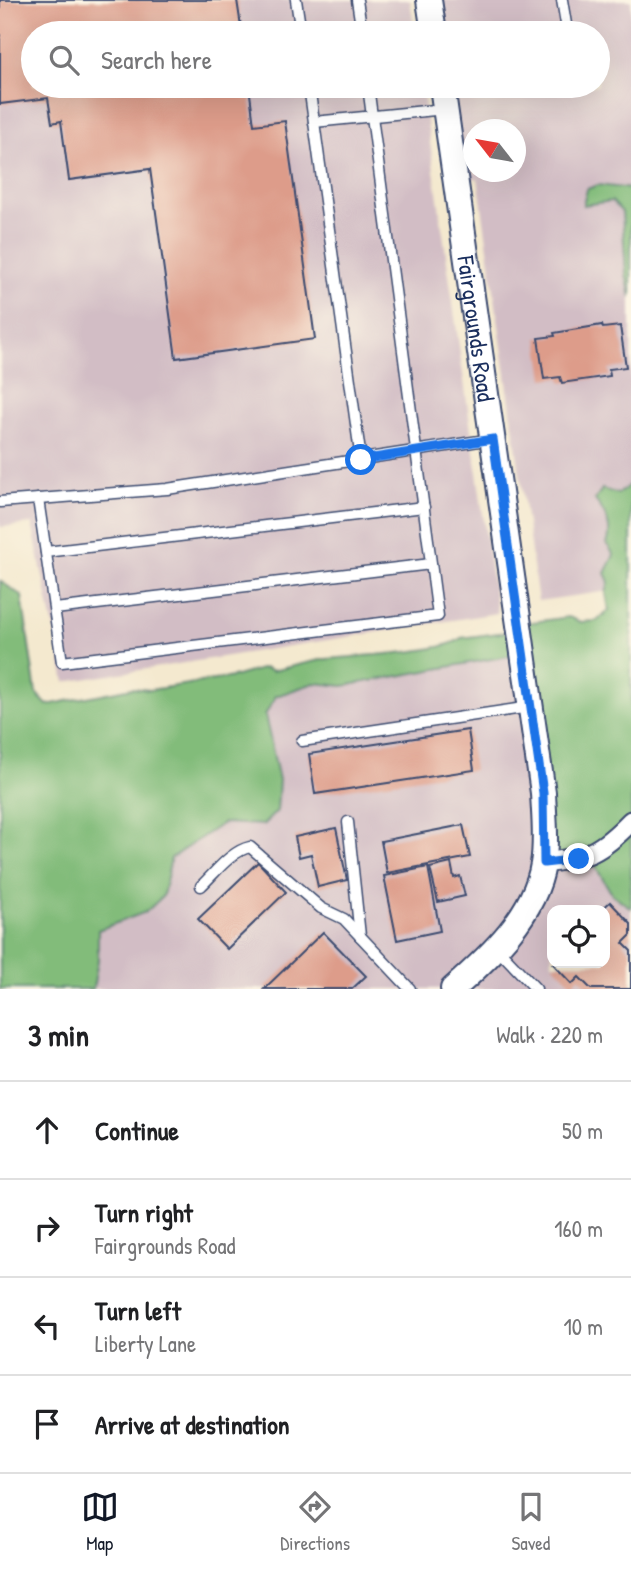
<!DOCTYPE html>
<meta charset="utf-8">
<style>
:root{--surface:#fff;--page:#f6f6f6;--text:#202124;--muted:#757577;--line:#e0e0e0;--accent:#111827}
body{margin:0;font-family:"Patrick Hand",sans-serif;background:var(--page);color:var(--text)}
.controls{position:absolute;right:21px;bottom:21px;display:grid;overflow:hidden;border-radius:14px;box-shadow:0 7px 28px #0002}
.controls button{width:63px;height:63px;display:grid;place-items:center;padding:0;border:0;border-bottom:2px solid var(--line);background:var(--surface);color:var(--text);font:35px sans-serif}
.compass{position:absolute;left:463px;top:119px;width:63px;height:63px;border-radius:50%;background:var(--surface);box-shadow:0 7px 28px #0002;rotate:301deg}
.stop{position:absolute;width:21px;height:21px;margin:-16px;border:5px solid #1a73e8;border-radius:50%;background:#fff}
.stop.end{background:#1a73e8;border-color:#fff;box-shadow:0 2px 7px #0008}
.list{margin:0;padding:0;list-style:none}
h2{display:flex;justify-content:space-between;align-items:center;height:91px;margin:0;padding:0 28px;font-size:30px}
h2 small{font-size:23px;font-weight:400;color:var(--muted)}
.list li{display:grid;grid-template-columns:46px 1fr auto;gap:21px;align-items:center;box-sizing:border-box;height:98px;padding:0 28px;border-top:2px solid var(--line)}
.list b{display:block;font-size:26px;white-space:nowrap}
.list p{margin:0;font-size:23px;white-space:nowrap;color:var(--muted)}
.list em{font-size:23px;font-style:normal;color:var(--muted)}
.icon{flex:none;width:38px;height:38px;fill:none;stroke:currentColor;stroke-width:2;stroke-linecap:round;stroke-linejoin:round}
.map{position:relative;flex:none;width:631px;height:989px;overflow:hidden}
.search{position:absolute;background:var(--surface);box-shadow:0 7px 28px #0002;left:21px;right:21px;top:21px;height:77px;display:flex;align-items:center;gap:18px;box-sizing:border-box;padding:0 24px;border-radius:38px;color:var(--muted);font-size:26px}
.sheet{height:483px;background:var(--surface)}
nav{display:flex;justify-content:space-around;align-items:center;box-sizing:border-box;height:98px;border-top:2px solid var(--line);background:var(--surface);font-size:19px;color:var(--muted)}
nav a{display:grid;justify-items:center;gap:4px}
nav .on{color:var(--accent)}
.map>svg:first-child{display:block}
.industrial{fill:#d2bdc5;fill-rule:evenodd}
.forest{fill:#82bc7a;stroke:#4e766c;stroke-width:2}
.building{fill:#dd9c8a}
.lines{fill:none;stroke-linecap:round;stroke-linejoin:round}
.service-casing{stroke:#3c4b6f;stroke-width:13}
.minor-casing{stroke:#3c4b6f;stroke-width:23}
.tertiary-casing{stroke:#3c4b6f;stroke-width:28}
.service{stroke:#fff;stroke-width:10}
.minor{stroke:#fff;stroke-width:19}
.tertiary{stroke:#fff;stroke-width:24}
.route{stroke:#1a73e8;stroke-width:9}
.labels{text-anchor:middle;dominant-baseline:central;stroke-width:5;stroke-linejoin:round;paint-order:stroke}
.street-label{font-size:24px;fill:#1b2f5e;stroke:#fcf5e5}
</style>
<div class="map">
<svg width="631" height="989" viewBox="0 0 631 989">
<rect width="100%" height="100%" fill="#fcf5e5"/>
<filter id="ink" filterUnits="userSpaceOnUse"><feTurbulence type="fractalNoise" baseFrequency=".0143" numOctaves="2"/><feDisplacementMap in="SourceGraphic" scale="14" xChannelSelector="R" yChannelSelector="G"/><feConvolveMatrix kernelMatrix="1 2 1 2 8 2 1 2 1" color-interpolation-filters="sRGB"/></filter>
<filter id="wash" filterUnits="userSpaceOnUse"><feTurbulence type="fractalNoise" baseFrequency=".00686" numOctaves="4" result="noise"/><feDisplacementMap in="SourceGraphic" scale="28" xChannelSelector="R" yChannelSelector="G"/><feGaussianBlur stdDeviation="1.57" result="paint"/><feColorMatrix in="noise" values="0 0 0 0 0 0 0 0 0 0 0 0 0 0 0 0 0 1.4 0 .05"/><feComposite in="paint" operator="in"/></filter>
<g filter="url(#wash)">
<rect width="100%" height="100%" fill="#f4e9cf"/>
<g class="industrial">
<polygon points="0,0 410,0 415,33 33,33 33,86 422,86 497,613 65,682 32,524 0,527"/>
<path d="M428,0H631V588L538,601L478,178L457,183L441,86H598V33H433ZM474,130H516V172H474Z"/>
<path d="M520,654L589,856L612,894L631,908V989H93L98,960V930L146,912L163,896L171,858L223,823L263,825L279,780L265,715L276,696L314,683L343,686ZM552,910H605V963H552Z"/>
</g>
<g class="forest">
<polygon points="598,185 631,189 631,297 626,274 622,212 612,201 583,205 587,189"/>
<path d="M631,484V908L612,894L589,856L551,862L519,654L343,686L314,683L276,696L265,715L279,780L277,811L263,825L223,823L171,858L163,896L146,912L98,930V960L93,989H0V581L22,596L36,693L47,705L132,688L150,690L233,677L264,668L272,671C290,667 308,662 326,659C352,656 446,653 461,638L514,631L518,624L569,617L580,622L596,621L609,610L606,593L609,582L605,573L614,555L607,544C613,527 606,514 595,500L602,489L618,494Z"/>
</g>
<g id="blocks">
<g class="building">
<polygon points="0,0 237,0 242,33 33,33 33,86 249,86 254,125 285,121 315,339 176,358 150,169 69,180 61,121 52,123 48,98 0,104"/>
<polygon points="602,325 603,328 620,326 626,367 609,369 610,376 562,383 560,377 544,379 538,338 555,336 554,333"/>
<polygon points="468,730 474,770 315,794 309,754"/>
<polygon points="463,825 470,857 387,873 381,841"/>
<polygon points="336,828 347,880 318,887 311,854 299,857 295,837"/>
<polygon points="258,862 286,892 227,949 198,919"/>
<polygon points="451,863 454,878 460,876 465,896 438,902 430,868"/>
<polygon points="428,867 440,931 397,940 384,876"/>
<polygon points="610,902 631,924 631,935 623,943 631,951 631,989 591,989 579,977 572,984 553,964 605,963 605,910 601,910"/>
<polygon points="323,932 366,976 352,989 264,989"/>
</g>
</g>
</g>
<g filter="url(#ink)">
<use href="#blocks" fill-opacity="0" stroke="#3c4b6f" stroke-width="2"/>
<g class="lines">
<g class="service-casing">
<g id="service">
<polyline points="296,0 301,33"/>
<polyline points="357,0 362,33"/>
<polyline points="562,0 566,24"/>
<polyline points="309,86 361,460"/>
<polyline points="314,122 445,109"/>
<polyline points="38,499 62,662 438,616 368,86"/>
<polyline points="0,502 167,489 492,439"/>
<polyline points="46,552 424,507"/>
<polyline points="55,609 431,564"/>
<polyline points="302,741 530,707"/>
<polyline points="348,822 360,936"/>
<path d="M201,886C215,873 231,851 250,847L321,908L344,919L410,989"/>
<polyline points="496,947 536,989"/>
</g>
</g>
<g class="minor-casing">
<path id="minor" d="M543,863C587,858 600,853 631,821"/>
</g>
<g class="tertiary-casing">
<g id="tertiary">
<polyline points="429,0 434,33"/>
<path id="s1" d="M442,86L543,793C544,816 547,841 543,864C535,915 490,956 453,989"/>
</g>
</g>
<use href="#service" class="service"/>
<use href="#minor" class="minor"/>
<use href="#tertiary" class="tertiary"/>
</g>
</g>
<g class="lines" filter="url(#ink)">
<polyline class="route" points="361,460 493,439 543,793 544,863 579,859"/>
</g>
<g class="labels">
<g class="street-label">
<text stroke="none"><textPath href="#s1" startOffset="245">Fairgrounds Road</textPath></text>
</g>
</g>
</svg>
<div class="controls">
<button><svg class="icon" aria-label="locate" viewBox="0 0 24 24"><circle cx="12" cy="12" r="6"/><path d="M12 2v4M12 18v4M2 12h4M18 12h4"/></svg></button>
</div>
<svg class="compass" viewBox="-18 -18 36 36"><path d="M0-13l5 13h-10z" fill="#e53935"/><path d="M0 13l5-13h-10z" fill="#757577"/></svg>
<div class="stop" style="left:361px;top:460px"></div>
<div class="stop end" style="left:579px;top:859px"></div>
<div class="search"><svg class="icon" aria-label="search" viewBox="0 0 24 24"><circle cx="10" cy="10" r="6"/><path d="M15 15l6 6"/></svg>Search here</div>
</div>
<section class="sheet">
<h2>3 min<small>Walk · 220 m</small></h2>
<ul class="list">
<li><svg class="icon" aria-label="ahead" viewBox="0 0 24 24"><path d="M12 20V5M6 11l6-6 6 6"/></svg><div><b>Continue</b></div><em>50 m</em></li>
<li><svg class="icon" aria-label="right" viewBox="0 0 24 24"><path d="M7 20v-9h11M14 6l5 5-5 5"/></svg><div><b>Turn right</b><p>Fairgrounds Road</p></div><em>160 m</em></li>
<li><svg class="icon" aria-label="left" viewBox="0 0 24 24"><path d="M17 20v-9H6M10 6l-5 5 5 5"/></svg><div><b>Turn left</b><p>Liberty Lane</p></div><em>10 m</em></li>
<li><svg class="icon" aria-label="arrive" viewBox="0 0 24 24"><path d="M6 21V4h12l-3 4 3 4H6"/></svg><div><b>Arrive at destination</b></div></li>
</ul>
</section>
<nav>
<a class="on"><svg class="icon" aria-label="map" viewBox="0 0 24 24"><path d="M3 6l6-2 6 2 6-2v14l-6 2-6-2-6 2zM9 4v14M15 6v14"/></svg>Map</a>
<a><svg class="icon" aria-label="directions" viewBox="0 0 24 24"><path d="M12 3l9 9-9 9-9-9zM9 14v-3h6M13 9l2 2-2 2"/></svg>Directions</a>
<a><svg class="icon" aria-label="saved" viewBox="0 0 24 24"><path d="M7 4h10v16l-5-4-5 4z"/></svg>Saved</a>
</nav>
